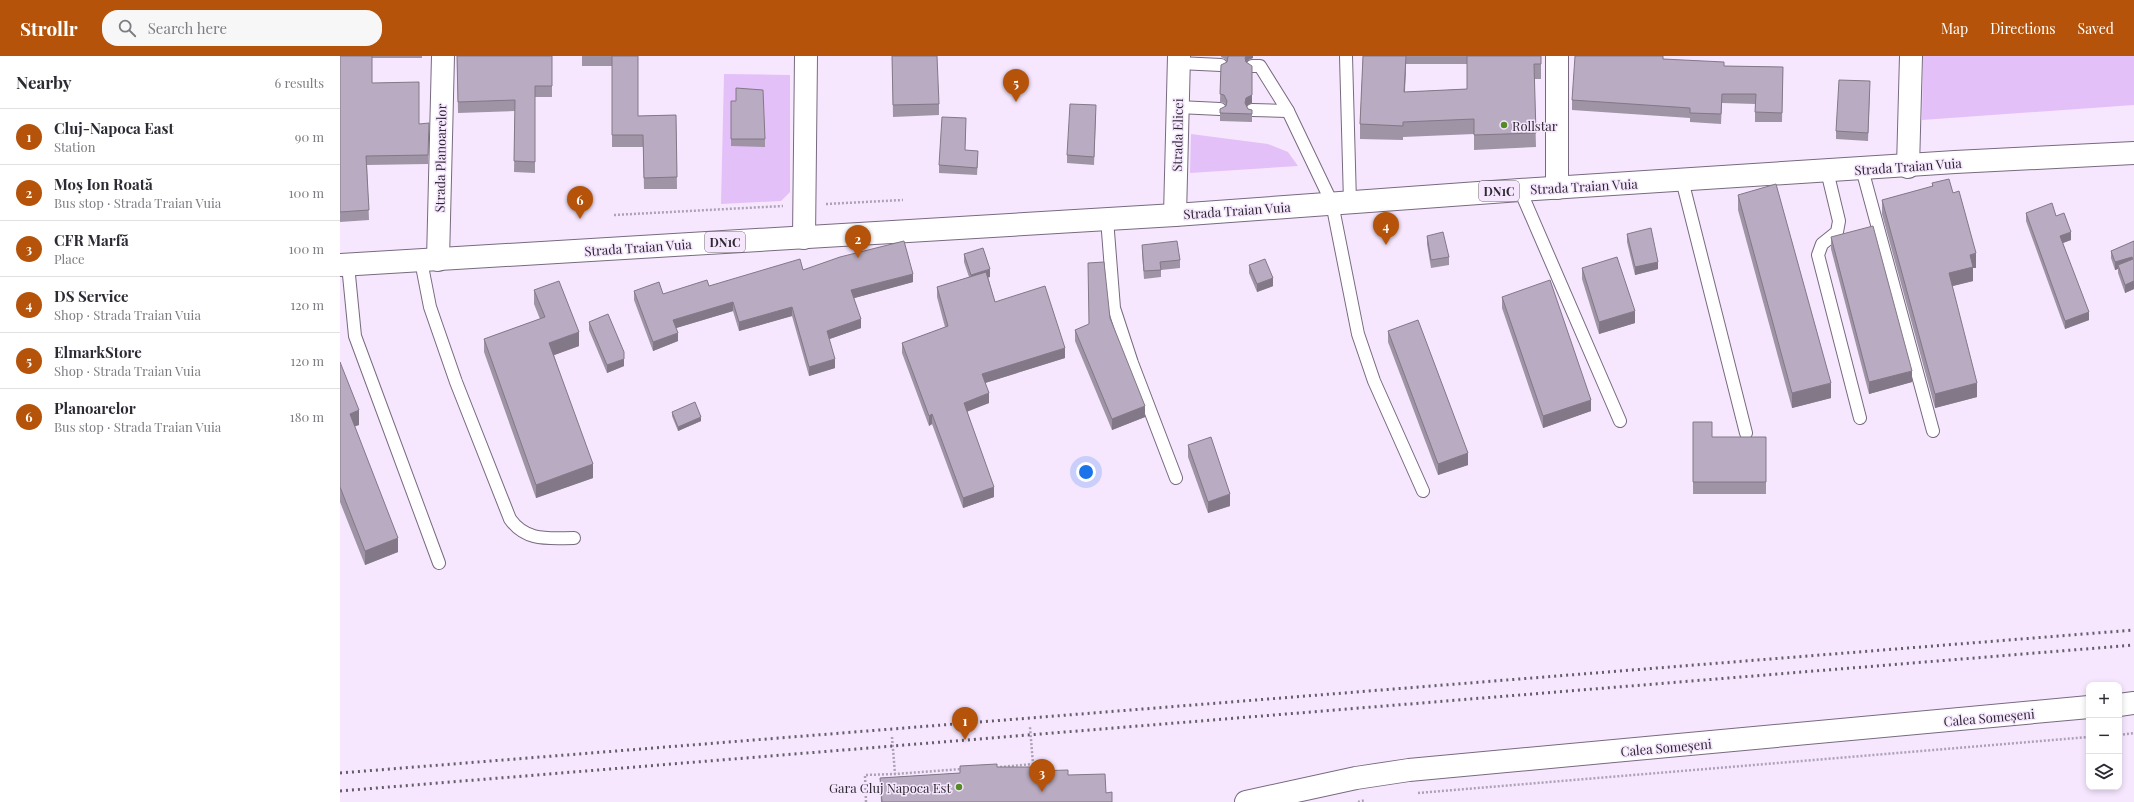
<!DOCTYPE html>
<meta charset="utf-8">
<style>
:root{--surface:#fff;--page:#f7f7f7;--text:#2b2b33;--muted:#7c7c81;--line:#e1e1e2;--accent:#b45309}
body{margin:0;font-family:"Playfair Display",serif;background:var(--page);color:var(--text)}
.controls{position:absolute;right:12px;bottom:12px;display:grid;overflow:hidden;border-radius:8px;box-shadow:0 2px 6px #0003}
.controls button{width:36px;height:36px;display:grid;place-items:center;padding:0;border:0;border-bottom:1px solid var(--line);background:var(--surface);color:var(--text);font:20px sans-serif}
.you{position:absolute;left:746px;top:416px;width:14px;height:14px;margin:-10px;border:3px solid #fff;border-radius:50%;background:#1a73e8;box-shadow:0 0 0 6px #1a73e833}
.badge{display:grid;place-items:center;width:26px;height:26px;border-radius:50%;background:var(--accent);color:#fff;font-size:13px;font-weight:700}
.pin{position:absolute;translate:-50% -33px;filter:drop-shadow(0 1px 2px #0008)}
.pin::after{content:'';position:absolute;top:21px;width:14px;height:12px;background:inherit;clip-path:polygon(0 0,100% 0,50% 100%)}
.list{margin:0;padding:0;list-style:none}
h2{display:flex;justify-content:space-between;align-items:center;height:52px;margin:0;padding:0 16px;font-size:17px}
h2 small{font-size:13px;font-weight:400;color:var(--muted)}
.list li{display:grid;grid-template-columns:26px 1fr auto;gap:12px;align-items:center;box-sizing:border-box;height:56px;padding:0 16px;border-top:1px solid var(--line)}
.list b{display:block;font-size:15px;white-space:nowrap}
.list p{margin:0;font-size:13px;white-space:nowrap;color:var(--muted)}
.list em{font-size:13px;font-style:normal;color:var(--muted)}
.icon{flex:none;width:22px;height:22px;fill:none;stroke:currentColor;stroke-width:2;stroke-linecap:round;stroke-linejoin:round}
.map{position:relative;flex:none;width:1794px;height:746px;overflow:hidden}
header{display:flex;align-items:center;gap:24px;box-sizing:border-box;height:56px;padding:0 20px;background:var(--accent);color:#fff}
header strong{font-size:19px}
nav{display:flex;gap:22px;margin-inline-start:auto;font-size:14px}
.search{width:280px;height:36px;background:var(--page);display:flex;align-items:center;gap:10px;box-sizing:border-box;padding:0 14px;border-radius:16px;color:var(--muted);font-size:15px}
main{display:flex}
aside{flex:1;background:var(--surface)}
.map>svg:first-child{display:block}
.green{fill:#e4c0f8}
.lines{fill:none;stroke-linecap:round;stroke-linejoin:round}
.lane-casing{stroke:#776a7f;stroke-width:14}
.street-casing{stroke:#776a7f;stroke-width:24}
.secondary-casing{stroke:#776a7f;stroke-width:24}
.primary-casing{stroke:#776a7f;stroke-width:24}
.path{stroke:#ada1b4;stroke-width:2.5;stroke-dasharray:2 2;stroke-linecap:butt}
.lane{stroke:#fff;stroke-width:12}
.street{stroke:#fff;stroke-width:22}
.secondary{stroke:#fff;stroke-width:22}
.primary{stroke:#fff;stroke-width:22}
.rail{stroke:#655d6a;stroke-width:3;stroke-dasharray:2 4;stroke-linecap:butt}
.wall{fill:#9f93a6;fill-rule:evenodd}
.shaded-wall{fill:#827887}
.building{fill:#b9abc1;stroke:#827887}
.poi-dot{fill:#558b24;stroke:#f6e7ff;stroke-width:1.5}
.labels{text-anchor:middle;dominant-baseline:central;stroke-width:3;stroke-linejoin:round;paint-order:stroke}
.shield{fill:#f6e7ff;stroke:#6a626f;stroke-width:1}
.shield-label{font-size:12px;font-weight:bold;fill:#2e2931}
.poi-label{font-size:13px;fill:#2e2931;stroke:#f6e7ff;text-anchor:start}
.street-label{font-size:13px;fill:#2e2931;stroke:#f6e7ff}
</style>
<header>
<strong>Strollr</strong>
<div class="search"><svg class="icon" aria-label="search" viewBox="0 0 24 24"><circle cx="10" cy="10" r="6"/><path d="M15 15l6 6"/></svg>Search here</div>
<nav><a>Map</a><a>Directions</a><a>Saved</a></nav>
</header>
<main>
<aside>
<h2>Nearby<small>6 results</small></h2>
<ul class="list">
<li><span class="badge">1</span><div><b>Cluj-Napoca East</b><p>Station</p></div><em>90 m</em></li>
<li><span class="badge">2</span><div><b>Moș Ion Roată</b><p>Bus stop · Strada Traian Vuia</p></div><em>100 m</em></li>
<li><span class="badge">3</span><div><b>CFR Marfă</b><p>Place</p></div><em>100 m</em></li>
<li><span class="badge">4</span><div><b>DS Service</b><p>Shop · Strada Traian Vuia</p></div><em>120 m</em></li>
<li><span class="badge">5</span><div><b>ElmarkStore</b><p>Shop · Strada Traian Vuia</p></div><em>120 m</em></li>
<li><span class="badge">6</span><div><b>Planoarelor</b><p>Bus stop · Strada Traian Vuia</p></div><em>180 m</em></li>
</ul>
</aside>
<div class="map">
<svg width="1794" height="746" viewBox="0 0 1794 746">
<rect width="100%" height="100%" fill="#f6e7ff"/>
<g class="green">
<polygon points="1583,0 1794,0 1794,49 1582,64"/>
<polygon points="384,18 450,19 450,136 441,145 381,148"/>
<polygon points="851,78 928,88 948,96 958,110 850,117"/>
</g>
<g class="lines">
<g class="lane-casing">
<g id="lane">
<polyline points="1006,0 1010,146"/>
<polyline points="839,7 881,9"/>
<polyline points="912,10 920,10 948,55 992,147 1018,278 1034,325 1083,435"/>
<polyline points="838,51 880,53"/>
<polyline points="912,54 948,55"/>
<polyline points="1522,113 1593,375"/>
<polyline points="1487,115 1499,165 1497,176 1482,188 1478,199 1520,362"/>
<polyline points="1342,124 1406,377"/>
<polyline points="1180,134 1280,365"/>
<polyline points="767,163 774,252 792,307 836,422"/>
<path d="M81,205L90,251L116,326L170,463C186,486 209,482 234,482"/>
<polyline points="8,209 15,280 99,507"/>
</g>
</g>
<g class="street-casing">
<g id="street">
<polyline points="1568,111 1571,0"/>
<polyline points="1217,132 1217,0"/>
<polyline points="835,159 839,0"/>
<polyline points="464,182 466,0"/>
<polyline points="98,204 103,0"/>
</g>
</g>
<g class="secondary-casing">
<g id="secondary">
<polyline points="1779,649 1794,647"/>
<polyline points="906,746 1016,722 1069,714 1749,651"/>
</g>
</g>
<g class="primary-casing">
<polyline id="primary" points="0,209 835,159 1180,134 1615,106 1794,97"/>
</g>
<g class="path">
<polyline points="486,148 563,144"/>
<polyline points="274,159 443,150"/>
<polyline points="1779,679 1794,677"/>
<polyline points="552,681 555,718 622,713"/>
<polyline points="660,711 693,708 690,671"/>
<polyline points="1078,737 1749,681"/>
<polyline points="526,746 525,719 555,718"/>
<polyline points="1018,746 1025,744"/>
</g>
<use href="#lane" class="lane"/>
<use href="#street" class="street"/>
<use href="#secondary" class="secondary"/>
<use href="#primary" class="primary"/>
<g class="rail">
<polyline points="0,717 1794,574"/>
<polyline points="0,735 1794,589"/>
</g>
</g>
<g class="wall">
<polygon points="0,0 82,0 82,2 32,2 32,27 79,68 89,77 88,108 27,109 29,164 0,166"/>
<polygon points="117,0 212,0 212,41 195,41 195,117 174,116 175,55 118,57"/>
<polygon points="242,0 298,0 298,60 336,59 337,133 304,133 303,91 272,91 272,10 242,10"/>
<polygon points="552,0 599,48 599,59 553,61"/>
<polygon points="881,0 913,0 913,2 908,4 906,7 912,47 906,50 908,53 912,54 912,66 880,65 880,53 886,50 884,47 880,46 881,9 887,6 885,3 881,1"/>
<path d="M1023,0H1201V23H1194L1196,91L1134,94V78L1063,81V84L1020,83V68ZM1066,8H1127V33L1065,36Z"/>
<polygon points="1324,3 1384,10 1443,11 1442,66 1415,66 1415,48 1382,47 1381,68 1350,66 1350,62 1232,54 1232,44"/>
<polygon points="1530,33 1528,85 1496,83 1496,75"/>
<polygon points="391,45 396,45 425,83 425,91 391,90"/>
<polygon points="756,57 754,109 727,107 727,99"/>
<polygon points="626,70 625,94 638,102 637,119 599,117 599,109"/>
<polygon points="1592,127 1613,137 1636,212 1633,212 1633,225 1612,230 1637,341 1595,352 1542,158 1542,144 1592,131"/>
<polygon points="1398,139 1491,342 1452,352 1398,154"/>
<polygon points="1686,157 1716,160 1731,184 1723,187 1749,264 1725,273 1686,165"/>
<polygon points="1287,178 1318,213 1295,219 1287,186"/>
<polygon points="1087,180 1109,201 1109,209 1091,212 1087,188"/>
<polygon points="1491,181 1572,326 1529,338 1491,193"/>
<polygon points="1794,185 1794,233 1785,237 1778,217 1778,213 1775,214 1771,202 1771,195"/>
<polygon points="802,189 840,204 840,212 821,214 821,221 804,223 802,197"/>
<polygon points="624,198 650,221 648,221 655,246 725,302 645,327 649,347 627,355 654,441 623,452 592,368 589,370 562,297 562,287 605,271 597,241 597,231 629,221 624,206"/>
<polygon points="909,209 933,230 917,236 909,217"/>
<polygon points="1242,212 1295,267 1259,278 1242,223"/>
<polygon points="463,214 573,226 514,242 521,272 489,283 495,312 469,320 452,260 399,275 393,255 336,272 338,285 313,295 294,244 294,235 323,238"/>
<polygon points="194,234 239,290 214,299 253,422 196,442 144,296 144,283 200,263 194,248"/>
<polygon points="1162,241 1251,355 1203,372 1162,252"/>
<polygon points="770,262 805,361 772,374 735,285 735,274"/>
<polygon points="249,266 284,310 267,317 249,274"/>
<polygon points="1048,275 1128,409 1098,419 1048,286"/>
<polygon points="0,306 19,369 14,370 58,496 25,509 0,446"/>
<polygon points="332,356 361,365 338,375 332,360"/>
<polygon points="1353,366 1372,381 1426,381 1426,438 1353,438"/>
<polygon points="848,389 890,450 868,457 848,401"/>
<polygon points="620,710 657,711 695,715 728,719 766,737 772,746 541,746 540,722 620,717"/>
</g>
<g class="shaded-wall">
<polygon points="906,0 913,0 913,2 908,4 905,10 905,2"/>
<polygon points="1066,0 1066,8 1064,51 1064,36"/>
<polygon points="912,10 912,47 906,50 905,47"/>
<polygon points="1731,176 1731,184 1720,188 1720,180"/>
<polygon points="1636,197 1636,212 1633,212 1633,225 1609,231 1609,217 1630,199"/>
<polygon points="1792,201 1792,209 1778,209 1778,213 1775,214 1775,206"/>
<polygon points="1318,206 1318,213 1295,219 1295,211"/>
<polygon points="650,213 650,221 631,227 631,219"/>
<polygon points="573,218 573,226 511,243 511,234"/>
<polygon points="933,222 933,230 917,236 917,228"/>
<polygon points="1794,225 1794,233 1785,237 1785,229"/>
<polygon points="393,246 393,255 333,273 333,264"/>
<polygon points="452,251 452,260 399,275 399,266"/>
<polygon points="1295,255 1295,267 1259,278 1259,266"/>
<polygon points="1749,256 1749,264 1725,273 1725,265"/>
<polygon points="521,263 521,272 487,284 487,275"/>
<polygon points="239,276 239,290 209,301 209,287"/>
<polygon points="338,277 338,285 313,295 313,286"/>
<polygon points="725,292 725,302 642,328 642,318"/>
<polygon points="284,303 284,310 267,317 267,309"/>
<polygon points="495,303 495,312 469,320 469,311"/>
<polygon points="1572,315 1572,326 1529,338 1529,326"/>
<polygon points="1491,327 1491,342 1452,352 1452,337"/>
<polygon points="1637,327 1637,341 1595,352 1595,338"/>
<polygon points="649,337 649,347 624,357 624,347"/>
<polygon points="1251,344 1251,355 1203,372 1203,360"/>
<polygon points="805,350 805,361 772,374 772,363"/>
<polygon points="19,354 19,369 10,372 10,358"/>
<polygon points="592,358 592,368 589,370 589,360"/>
<polygon points="361,361 361,365 338,375 338,371"/>
<polygon points="1128,397 1128,409 1098,419 1098,408"/>
<polygon points="253,408 253,422 196,442 196,429"/>
<polygon points="654,431 654,441 623,452 623,442"/>
<polygon points="890,438 890,450 868,457 868,446"/>
<polygon points="58,482 58,496 25,509 25,495"/>
</g>
<g class="building">
<polygon points="0,0 32,0 32,27 79,26 79,68 89,67 88,99 26,100 29,154 0,156"/>
<polygon points="117,0 212,0 212,30 195,30 195,106 174,105 175,44 118,46"/>
<polygon points="272,0 298,0 298,60 336,59 337,121 304,122 303,79 272,79"/>
<polygon points="552,0 597,0 599,48 553,49"/>
<polygon points="888,0 906,0 905,2 906,6 912,10 912,39 906,42 905,47 908,53 912,54 912,58 880,57 880,53 886,50 887,45 884,39 880,38 881,9 887,6 888,1"/>
<polygon points="1023,0 1066,0 1064,36 1127,33 1127,0 1201,0 1201,8 1194,8 1196,77 1134,79 1134,63 1063,66 1063,70 1020,68"/>
<polygon points="1235,0 1323,0 1323,3 1384,6 1384,10 1443,11 1442,57 1415,56 1416,38 1382,38 1381,58 1350,57 1350,52 1232,44"/>
<polygon points="1499,24 1530,25 1528,77 1496,75"/>
<polygon points="396,32 423,34 425,83 391,83 391,45 396,45"/>
<polygon points="730,48 756,49 754,101 727,99"/>
<polygon points="602,61 626,62 625,94 638,95 637,112 599,109"/>
<polygon points="1609,123 1613,137 1619,135 1636,197 1630,199 1633,211 1609,217 1637,327 1595,338 1542,144 1593,130 1592,127"/>
<polygon points="1436,128 1491,327 1452,337 1398,139"/>
<polygon points="1712,147 1716,160 1724,157 1731,176 1720,180 1749,256 1725,265 1686,157"/>
<polygon points="1533,170 1572,315 1529,326 1491,181"/>
<polygon points="1311,172 1318,206 1295,211 1287,178"/>
<polygon points="1103,176 1109,201 1091,204 1087,180"/>
<polygon points="564,185 573,218 511,234 521,263 487,275 495,303 469,311 452,251 399,266 393,246 333,264 338,277 313,286 294,235 319,226 323,238 367,224 369,230 460,203 463,214 500,201"/>
<polygon points="837,185 840,204 820,206 821,214 804,215 802,189"/>
<polygon points="1794,185 1794,225 1785,229 1778,209 1793,203 1792,201 1775,206 1771,195"/>
<polygon points="643,192 650,213 631,219 624,198"/>
<polygon points="1277,201 1295,255 1259,266 1242,212"/>
<polygon points="925,203 933,222 917,228 909,209"/>
<polygon points="764,206 770,262 805,350 772,363 735,274 749,268 748,207"/>
<polygon points="646,216 655,246 705,230 725,292 642,318 649,337 624,347 654,431 623,442 592,358 589,360 562,287 608,270 597,231"/>
<polygon points="1210,224 1251,344 1203,360 1162,241"/>
<polygon points="219,225 239,276 209,287 253,408 196,429 144,283 205,261 194,234"/>
<polygon points="268,258 284,296 284,303 267,309 249,266"/>
<polygon points="1078,264 1128,397 1098,408 1048,275"/>
<polygon points="0,306 19,354 10,358 58,482 25,495 0,431"/>
<polygon points="355,346 361,361 338,371 332,356"/>
<polygon points="1353,366 1372,366 1372,381 1426,381 1426,426 1353,426"/>
<polygon points="871,381 890,438 868,446 848,389"/>
<polygon points="657,708 657,711 695,711 695,715 728,714 728,719 765,718 766,737 772,736 772,746 542,746 540,722 620,717 620,710"/>
</g>
<g class="poi-dot">
<circle cx="1164" cy="69" r="4"/>
<circle cx="619" cy="731" r="4"/>
</g>
<g class="labels">
<g class="shield">
<rect x="1139" y="125" width="40" height="20" rx="3"/>
<rect x="365" y="176" width="40" height="20" rx="3"/>
</g>
<g class="shield-label">
<text x="1159" y="135">DN1C</text>
<text x="385" y="186">DN1C</text>
</g>
<g class="poi-label">
<text x="1172" y="69">Rollstar</text>
<text x="611" y="731" text-anchor="end">Gara Cluj Napoca Est</text>
</g>
<g class="street-label">
<text transform="translate(837 79) rotate(-89)">Strada Elicei</text>
<text transform="translate(100 102) rotate(-89)">Strada Planoarelor</text>
<text transform="translate(1568 110) rotate(-4)">Strada Traian Vuia</text>
<text transform="translate(1244 130) rotate(-3)">Strada Traian Vuia</text>
<text transform="translate(897 154) rotate(-4)">Strada Traian Vuia</text>
<text transform="translate(298 191) rotate(-4)">Strada Traian Vuia</text>
<text transform="translate(1649 661) rotate(-5)">Calea Someșeni</text>
<text transform="translate(1326 691) rotate(-5)">Calea Someșeni</text>
</g>
</g>
</svg>
<div class="controls">
<button>+</button>
<button>−</button>
<button><svg class="icon" aria-label="layers" viewBox="0 0 24 24"><path d="M12 4l9 5-9 5-9-5zM3 14l9 5 9-5"/></svg></button>
</div>
<div class="you"></div>
<div class="pin badge" style="left:625px;top:684px">1</div>
<div class="pin badge" style="left:518px;top:202px">2</div>
<div class="pin badge" style="left:702px;top:736px">3</div>
<div class="pin badge" style="left:1046px;top:189px">4</div>
<div class="pin badge" style="left:676px;top:46px">5</div>
<div class="pin badge" style="left:240px;top:163px">6</div>
</div>
</main>
